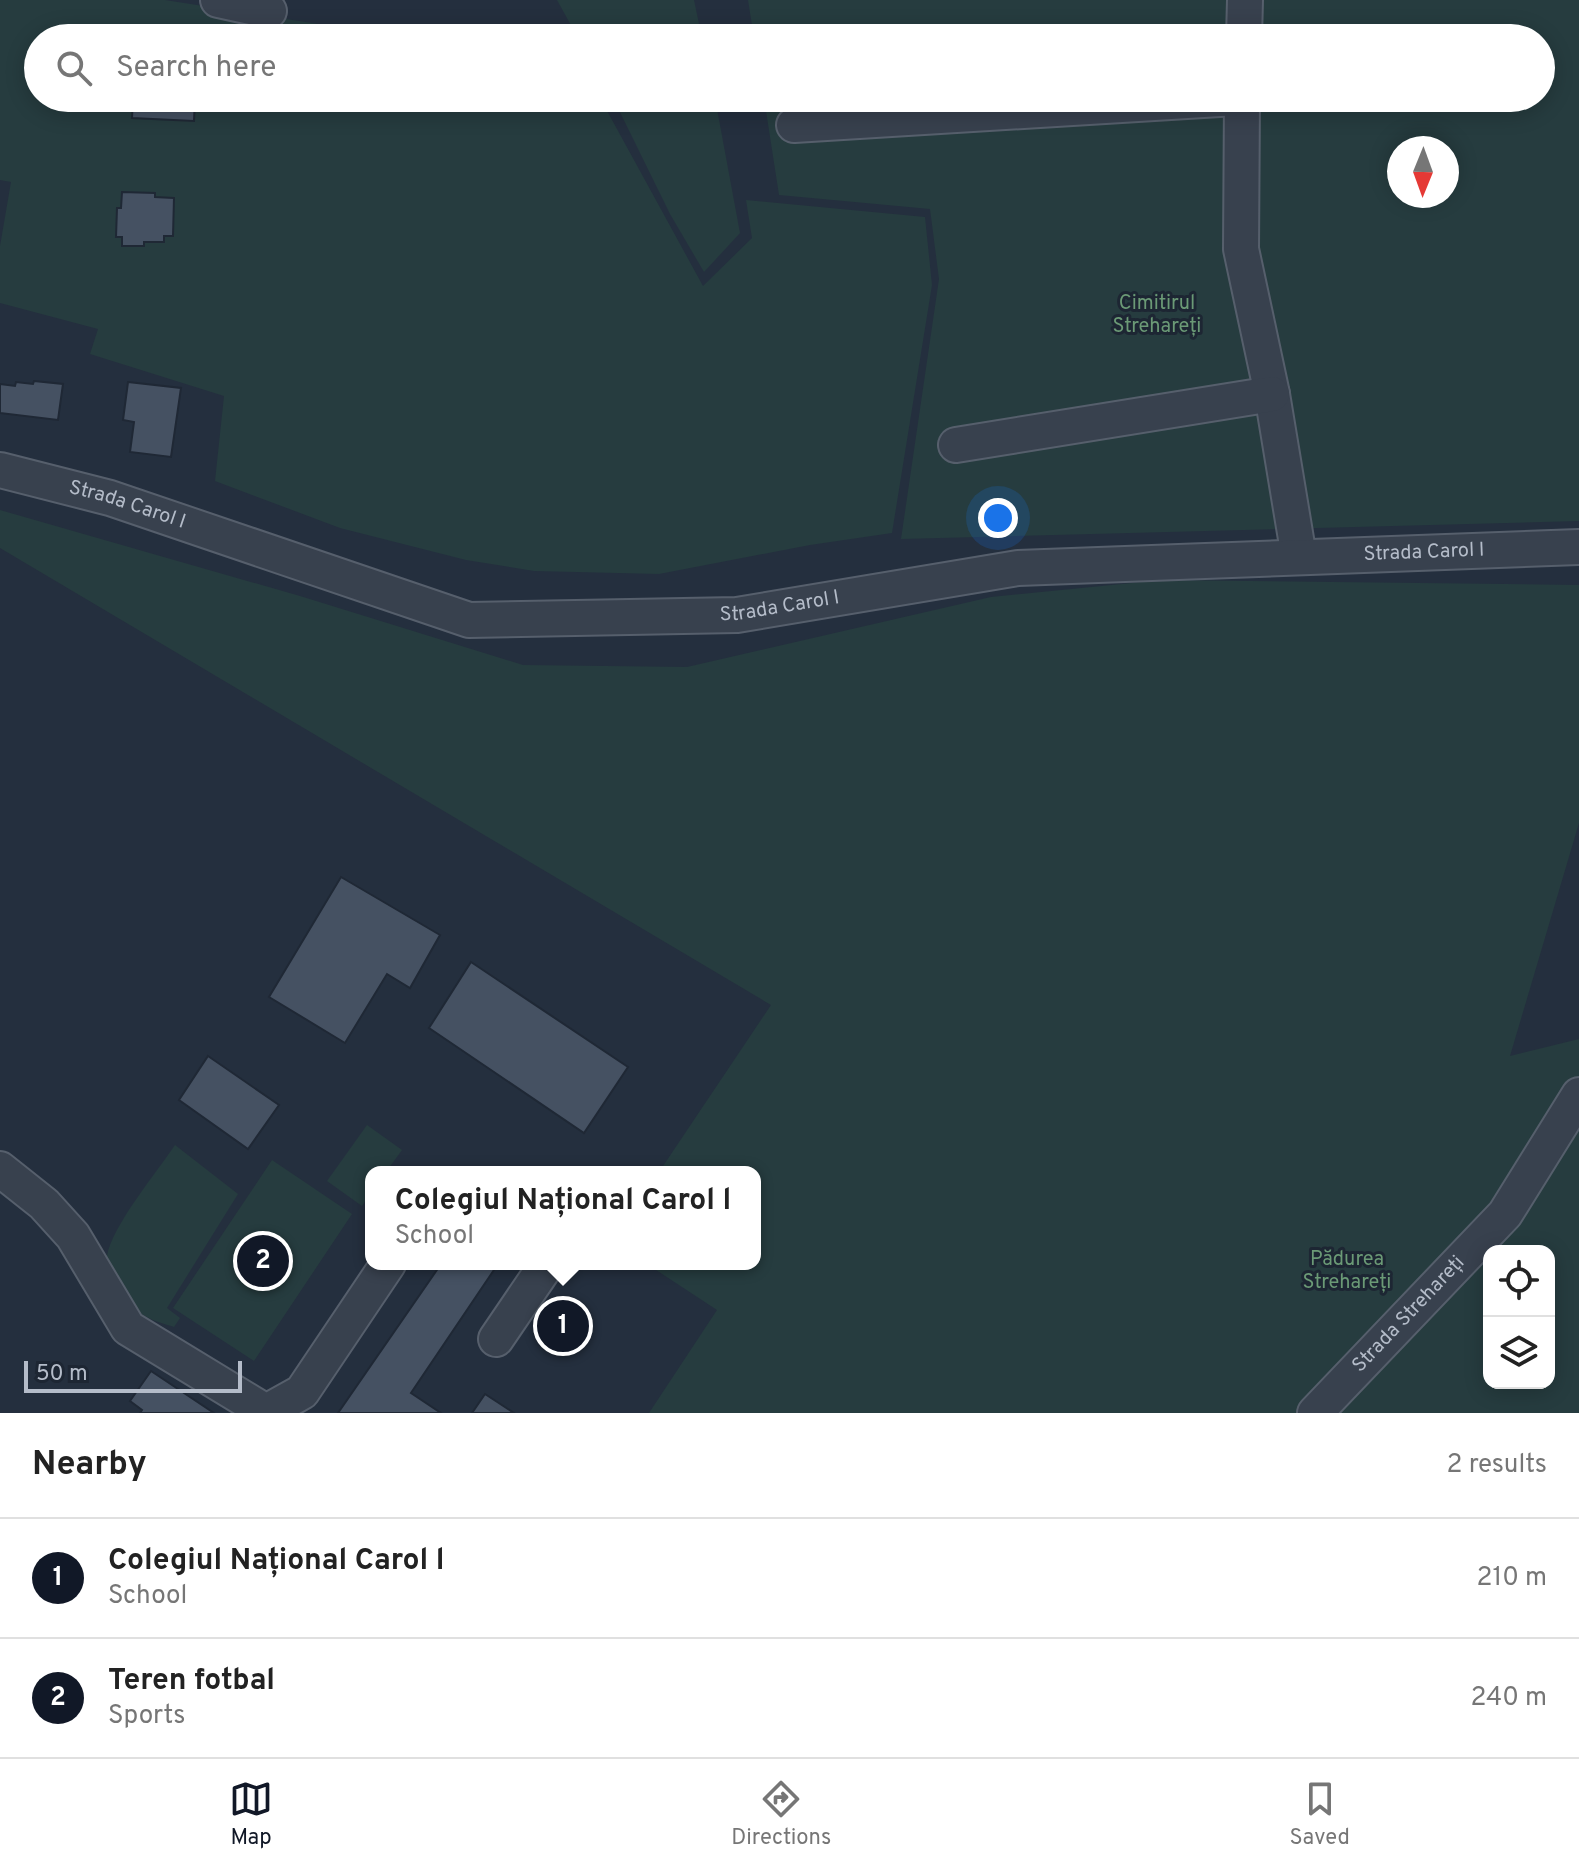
<!DOCTYPE html>
<meta charset="utf-8">
<style>
:root{--surface:#fff;--page:#f6f6f6;--text:#222;--muted:#767676;--line:#e0e0e0;--accent:#111827}
body{margin:0;font-family:Overpass,sans-serif;background:var(--page);color:var(--text)}
.controls{position:absolute;right:24px;bottom:24px;display:grid;overflow:hidden;border-radius:16px;box-shadow:0 4px 20px #0003}
.controls button{width:72px;height:72px;display:grid;place-items:center;padding:0;border:0;border-bottom:2px solid var(--line);background:var(--surface);color:var(--text);font:40px sans-serif}
.compass{position:absolute;left:1387px;top:136px;width:72px;height:72px;border-radius:50%;background:var(--surface);box-shadow:0 4px 20px #0003;rotate:181deg}
.scale{position:absolute;left:24px;bottom:20px;width:218px;box-sizing:border-box;padding-left:8px;border:4px solid #b4bcc9;border-top:0;font-size:22px;line-height:28px;white-space:nowrap;color:#b4bcc9;-webkit-text-stroke:6px #1d2633;paint-order:stroke}
.you{position:absolute;left:998px;top:518px;width:28px;height:28px;margin:-20px;border:6px solid #fff;border-radius:50%;background:#1a73e8;box-shadow:0 0 0 12px #1a73e833}
.badge{display:grid;place-items:center;width:52px;height:52px;border-radius:50%;background:var(--accent);color:#fff;font-size:26px;font-weight:700}
.pin{position:absolute;translate:-50% -50%;border:4px solid #fff;box-shadow:0 2px 8px #0006}
.popup{position:absolute;left:365px;top:1166px;width:396px;height:104px;box-sizing:border-box;display:grid;place-content:center;border-radius:16px;background:var(--surface);filter:drop-shadow(0 2px 6px #0005);font-size:26px;white-space:nowrap;color:var(--muted)}
.popup b{font-size:30px;color:var(--text)}
.popup::after{content:'';position:absolute;left:50%;top:100%;margin-left:-16px;border:16px solid transparent;border-top-color:var(--surface)}
.list{margin:0;padding:0;list-style:none}
h2{display:flex;justify-content:space-between;align-items:center;height:104px;margin:0;padding:0 32px;font-size:34px}
h2 small{font-size:26px;font-weight:400;color:var(--muted)}
.list li{display:grid;grid-template-columns:52px 1fr auto;gap:24px;align-items:center;box-sizing:border-box;height:120px;padding:0 32px;border-top:2px solid var(--line)}
.list b{display:block;font-size:30px;white-space:nowrap}
.list p{margin:0;font-size:26px;white-space:nowrap;color:var(--muted)}
.list em{font-size:26px;font-style:normal;color:var(--muted)}
.icon{flex:none;width:44px;height:44px;fill:none;stroke:currentColor;stroke-width:2;stroke-linecap:round;stroke-linejoin:round}
.map{position:relative;flex:none;width:1579px;height:1413px;overflow:hidden}
.search{position:absolute;background:var(--surface);box-shadow:0 4px 20px #0003;left:24px;right:24px;top:24px;height:88px;display:flex;align-items:center;gap:20px;box-sizing:border-box;padding:0 28px;border-radius:44px;color:var(--muted);font-size:30px}
.sheet{height:344px;background:var(--surface)}
nav{display:flex;justify-content:space-around;align-items:center;box-sizing:border-box;height:112px;border-top:2px solid var(--line);background:var(--surface);font-size:22px;color:var(--muted)}
nav a{display:grid;justify-items:center;gap:4px}
nav .on{color:var(--accent)}
.map>svg:first-child{display:block}
.green{fill:#263c3f;fill-rule:evenodd}
.building{fill:#455162;stroke:#1f2835;stroke-width:2}
.lines{fill:none;stroke-linecap:round;stroke-linejoin:round}
.minor-casing{stroke:#565f6c;stroke-width:38}
.minor{stroke:#38414e;stroke-width:34}
.labels{text-anchor:middle;dominant-baseline:central;stroke-width:6;stroke-linejoin:round;paint-order:stroke}
.park-label{font-size:20px;fill:#6b9a76;stroke:#1d2633}
.street-label{font-size:20px;fill:#b4bcc9;stroke:#1d2633}
</style>
<div class="map">
<svg width="1579" height="1413" viewBox="0 0 1579 1413">
<rect width="100%" height="100%" fill="#242f3e"/>
<g class="green">
<polygon points="0,0 165,0 408,38 38,38 38,98 600,98 703,286 752,238 746,200 925,217 932,285 892,533 810,545 659,574 534,571 466,560 340,528 215,481 224,396 90,354 98,329 0,303 0,246 11,182 0,180"/>
<polygon points="557,0 694,0 702,38 578,38"/>
<path d="M748,0H1579V521L901,539L939,279L930,209L779,195L764,98H1541V38H754ZM1399,148H1447V196H1399Z"/>
<polygon points="613,98 715,98 740,233 704,272 670,214"/>
<path d="M0,510L300,596L523,665L687,667L991,597L1162,580L1579,585V823L1510,1056L1579,1039V1413H649L717,1310L647,1264H755V1172H659L771,1005L0,548ZM1489,1251H1549V1383H1489Z"/>
<polygon points="367,1125 402,1150 386,1172 371,1172 371,1193 362,1206 327,1181"/>
<path d="M175,1145L238,1194L167,1308L180,1318L174,1327C165,1324 153,1321 145,1316C127,1305 102,1279 107,1256C112,1226 157,1172 175,1145Z"/>
<polygon points="272,1160 352,1214 254,1361 173,1308"/>
</g>
<g class="building">
<polygon points="133,98 195,98 194,121 132,118"/>
<polygon points="122,192 155,193 155,197 174,198 173,236 164,236 164,242 144,242 144,246 122,246 122,237 116,237 117,208 121,208"/>
<polygon points="34,381 63,384 58,420 0,413 0,384 15,386 16,382 33,384"/>
<polygon points="128,382 181,388 171,457 130,452 134,422 123,420"/>
<polygon points="341,877 440,935 410,988 387,974 345,1043 269,997"/>
<polygon points="471,962 628,1067 584,1133 429,1028"/>
<polygon points="208,1056 279,1105 248,1149 179,1100"/>
<polygon points="441,1264 498,1264 411,1393 441,1413 338,1413"/>
<polygon points="151,1371 214,1413 140,1413 142,1410 130,1401"/>
<polygon points="485,1394 514,1413 472,1413"/>
</g>
<g class="lines">
<g class="minor-casing">
<g id="minor">
<polyline points="218,0 269,11"/>
<polyline points="1244,38 1245,0"/>
<polyline points="1242,98 1241,249 1272,394 1299,557"/>
<polyline points="794,125 1236,98"/>
<polyline points="956,445 1272,394"/>
<path id="s1" d="M0,470L110,498L469,620L737,615L1018,568L1579,547"/>
<polyline points="0,1169 44,1204 73,1236 128,1328 266,1412 302,1392 388,1264"/>
<polyline points="496,1339 547,1264"/>
<path id="s2" d="M1315,1413L1505,1214L1579,1095"/>
</g>
</g>
<use href="#minor" class="minor"/>
</g>
<g class="labels">
<g class="park-label">
<text x="1157" y="304">Cimitirul<tspan x="1157" dy="23">Strehareți</tspan></text>
<text x="1347" y="1260">Pădurea<tspan x="1347" dy="23">Strehareți</tspan></text>
</g>
<g class="street-label">
<text stroke="none"><textPath href="#s1" startOffset="132">Strada Carol I</textPath></text>
<text stroke="none"><textPath href="#s1" startOffset="1452">Strada Carol I</textPath></text>
<text stroke="none"><textPath href="#s1" startOffset="804">Strada Carol I</textPath></text>
<text stroke="none"><textPath href="#s2" startOffset="136">Strada Strehareți</textPath></text>
</g>
</g>
</svg>
<div class="controls">
<button><svg class="icon" aria-label="locate" viewBox="0 0 24 24"><circle cx="12" cy="12" r="6"/><path d="M12 2v4M12 18v4M2 12h4M18 12h4"/></svg></button>
<button><svg class="icon" aria-label="layers" viewBox="0 0 24 24"><path d="M12 4l9 5-9 5-9-5zM3 14l9 5 9-5"/></svg></button>
</div>
<svg class="compass" viewBox="-18 -18 36 36"><path d="M0-13l5 13h-10z" fill="#e53935"/><path d="M0 13l5-13h-10z" fill="#767676"/></svg>
<div class="scale">50 m</div>
<div class="you"></div>
<div class="pin badge" style="left:563px;top:1326px">1</div>
<div class="popup"><b>Colegiul Național Carol l</b>School</div>
<div class="pin badge" style="left:263px;top:1261px">2</div>
<div class="search"><svg class="icon" aria-label="search" viewBox="0 0 24 24"><circle cx="10" cy="10" r="6"/><path d="M15 15l6 6"/></svg>Search here</div>
</div>
<section class="sheet">
<h2>Nearby<small>2 results</small></h2>
<ul class="list">
<li><span class="badge">1</span><div><b>Colegiul Național Carol l</b><p>School</p></div><em>210 m</em></li>
<li><span class="badge">2</span><div><b>Teren fotbal</b><p>Sports</p></div><em>240 m</em></li>
</ul>
</section>
<nav>
<a class="on"><svg class="icon" aria-label="map" viewBox="0 0 24 24"><path d="M3 6l6-2 6 2 6-2v14l-6 2-6-2-6 2zM9 4v14M15 6v14"/></svg>Map</a>
<a><svg class="icon" aria-label="directions" viewBox="0 0 24 24"><path d="M12 3l9 9-9 9-9-9zM9 14v-3h6M13 9l2 2-2 2"/></svg>Directions</a>
<a><svg class="icon" aria-label="saved" viewBox="0 0 24 24"><path d="M7 4h10v16l-5-4-5 4z"/></svg>Saved</a>
</nav>
